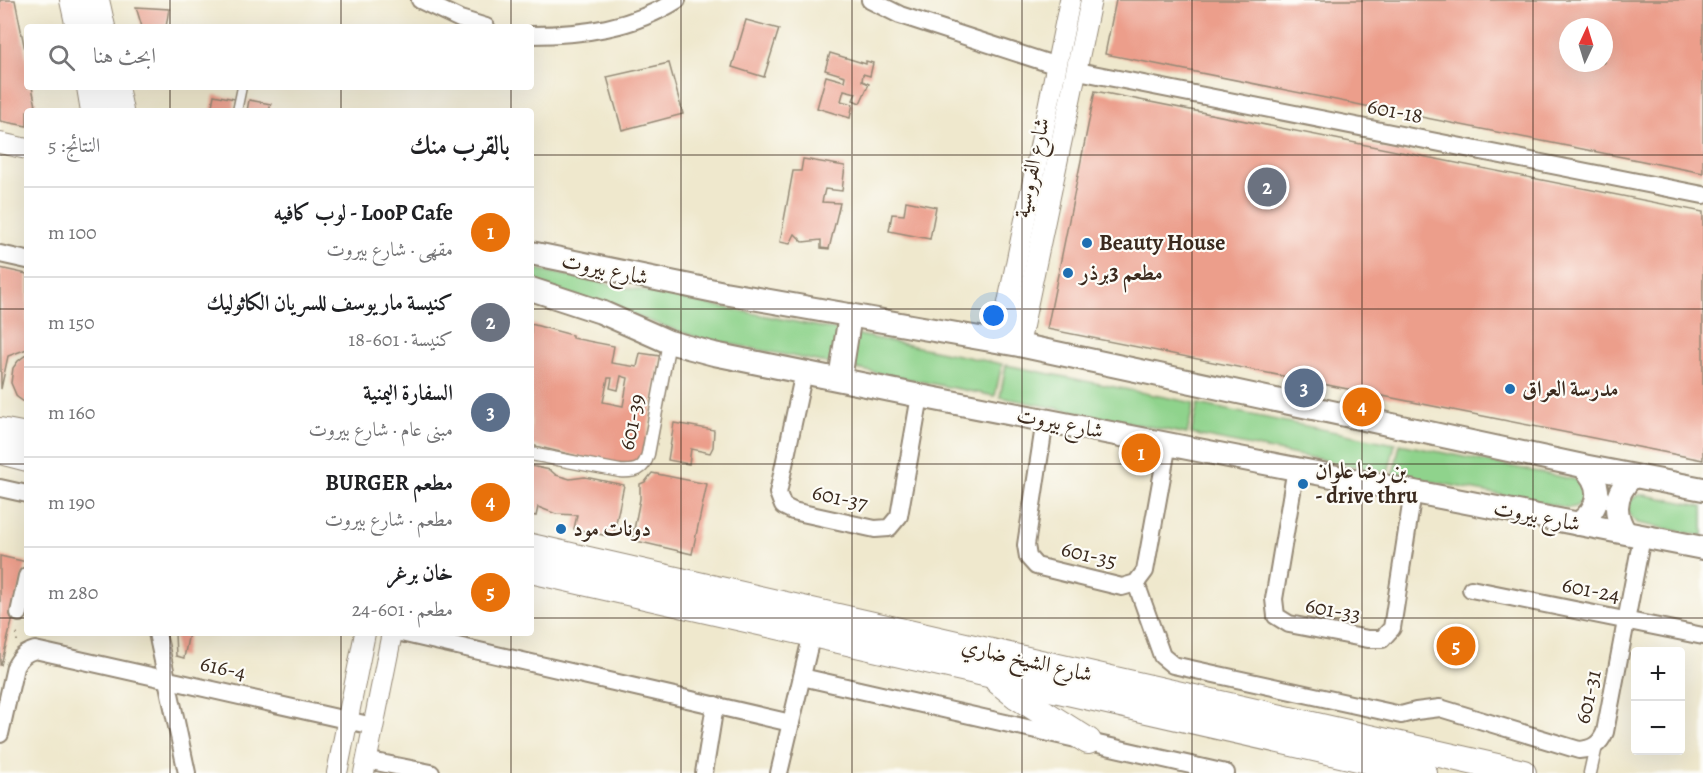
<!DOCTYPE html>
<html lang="ar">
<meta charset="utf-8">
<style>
:root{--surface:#fff;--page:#f6f6f6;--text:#202124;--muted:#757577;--line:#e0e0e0;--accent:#1a73e8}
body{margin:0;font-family:Alegreya,Amiri,serif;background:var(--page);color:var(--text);direction:rtl}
.controls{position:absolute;right:18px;bottom:18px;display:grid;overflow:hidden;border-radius:6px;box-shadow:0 6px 24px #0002}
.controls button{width:54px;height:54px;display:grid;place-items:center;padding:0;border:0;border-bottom:2px solid var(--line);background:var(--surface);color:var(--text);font:30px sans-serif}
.compass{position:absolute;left:1559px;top:18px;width:54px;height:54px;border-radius:50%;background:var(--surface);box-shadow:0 6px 24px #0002;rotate:4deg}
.you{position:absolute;left:994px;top:316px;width:21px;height:21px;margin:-15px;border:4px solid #fff;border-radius:50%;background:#1a73e8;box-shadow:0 0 0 9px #1a73e833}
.badge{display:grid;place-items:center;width:39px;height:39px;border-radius:50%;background:var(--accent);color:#fff;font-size:20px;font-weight:700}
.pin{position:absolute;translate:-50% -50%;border:3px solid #fff;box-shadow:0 2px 6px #0006}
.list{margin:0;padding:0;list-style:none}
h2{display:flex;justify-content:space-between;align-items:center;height:78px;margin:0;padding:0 24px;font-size:26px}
h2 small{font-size:20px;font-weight:400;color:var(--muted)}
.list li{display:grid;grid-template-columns:39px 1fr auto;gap:18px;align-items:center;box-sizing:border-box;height:90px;padding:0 24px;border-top:2px solid var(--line)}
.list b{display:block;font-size:22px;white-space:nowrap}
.list p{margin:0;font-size:20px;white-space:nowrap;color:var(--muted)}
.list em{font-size:20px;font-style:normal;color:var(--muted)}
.icon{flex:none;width:33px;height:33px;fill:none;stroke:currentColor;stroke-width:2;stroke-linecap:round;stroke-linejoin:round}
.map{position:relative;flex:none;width:1703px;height:773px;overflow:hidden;direction:ltr}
.search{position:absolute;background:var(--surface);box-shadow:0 6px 24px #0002;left:24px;top:24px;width:510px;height:66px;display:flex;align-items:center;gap:15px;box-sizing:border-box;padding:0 21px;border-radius:6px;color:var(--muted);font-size:22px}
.panel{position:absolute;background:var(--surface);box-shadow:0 6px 24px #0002;left:24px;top:108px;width:510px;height:528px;border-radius:6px;direction:rtl}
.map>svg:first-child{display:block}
.green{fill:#8fd38c;stroke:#657e55;stroke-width:1.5}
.building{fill:#ec9e8b;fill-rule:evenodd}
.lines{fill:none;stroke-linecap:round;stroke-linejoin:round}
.service-casing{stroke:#958976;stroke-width:11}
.pedestrian-casing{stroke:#958976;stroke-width:15}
.minor-casing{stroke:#958976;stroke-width:20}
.tertiary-casing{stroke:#958976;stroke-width:22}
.secondary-casing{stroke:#958976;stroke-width:26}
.primary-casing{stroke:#958976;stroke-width:28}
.path{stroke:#958976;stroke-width:2;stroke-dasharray:1.5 4.5;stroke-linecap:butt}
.service{stroke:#fff;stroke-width:8}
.pedestrian{stroke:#fff;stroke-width:12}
.minor{stroke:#fff;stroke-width:16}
.tertiary{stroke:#fff;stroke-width:20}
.secondary{stroke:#fff;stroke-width:22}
.primary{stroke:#fff;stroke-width:26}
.grid{fill:none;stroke:#3b2a1e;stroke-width:1.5;stroke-opacity:0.55}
.poi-dot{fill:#1f6fb2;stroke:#fdfcf7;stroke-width:2}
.labels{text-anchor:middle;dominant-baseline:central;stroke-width:4.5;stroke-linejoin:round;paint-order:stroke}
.street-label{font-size:22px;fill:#3b2a1e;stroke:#fdfcf7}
.poi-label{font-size:22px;font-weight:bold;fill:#3b2a1e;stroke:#fdfcf7;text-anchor:start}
</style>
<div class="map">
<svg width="1703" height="773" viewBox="0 0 1703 773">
<rect width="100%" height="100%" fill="#fdfcf7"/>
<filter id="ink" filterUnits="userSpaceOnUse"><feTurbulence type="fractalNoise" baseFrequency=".0167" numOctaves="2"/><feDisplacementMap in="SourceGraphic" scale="12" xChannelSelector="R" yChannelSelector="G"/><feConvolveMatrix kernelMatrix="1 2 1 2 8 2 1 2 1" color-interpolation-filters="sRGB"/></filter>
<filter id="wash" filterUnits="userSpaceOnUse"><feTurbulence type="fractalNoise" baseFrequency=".008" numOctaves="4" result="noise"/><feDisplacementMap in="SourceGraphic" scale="24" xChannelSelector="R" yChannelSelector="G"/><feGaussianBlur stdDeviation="1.35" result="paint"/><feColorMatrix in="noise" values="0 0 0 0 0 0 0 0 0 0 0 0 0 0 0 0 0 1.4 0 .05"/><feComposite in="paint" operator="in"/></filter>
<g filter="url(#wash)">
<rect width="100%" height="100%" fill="#efe8cd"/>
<g class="green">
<polygon points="531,268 1002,364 995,396 699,338 531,281"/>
<polygon points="1006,365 1194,403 1187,434 1000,397"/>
<polygon points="1198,404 1395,444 1388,473 1191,434"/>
<path d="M1400,444L1577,480C1584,486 1585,491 1584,500L1575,507L1568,508L1393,474Z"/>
<path d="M1638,495H1645L1703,506V536L1638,523C1625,515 1624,503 1638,495Z"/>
</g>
<g id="blocks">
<g class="building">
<polygon points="0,0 15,0 27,60 27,87 32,87 37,111 27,111 27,126 0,121"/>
<path d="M1116,0H1703V173L1105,54ZM1568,27H1604V63H1568Z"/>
<polygon points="136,7 169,9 166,27 142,27"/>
<polygon points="746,20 779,29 764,77 732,67"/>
<polygon points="830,53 866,64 866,61 873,63 870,76 863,74 862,81 869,84 860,103 853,100 856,93 844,90 841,101 853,104 850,118 817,108 826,76 844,81 845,76 825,70"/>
<polygon points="669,63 683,114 622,130 607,77"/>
<polygon points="1095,91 1703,212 1703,460 1047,329"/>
<polygon points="214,95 235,99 233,111 211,111"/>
<polygon points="249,100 271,104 269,111 247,111"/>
<polygon points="803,159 845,166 842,191 825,189 822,202 840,203 829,249 821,248 821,240 803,242 795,234 790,244 780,242 793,171 801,171"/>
<polygon points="906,201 936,207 930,239 889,231 892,214 904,215"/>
<polygon points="0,268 27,274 27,349 8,356 1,389"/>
<path d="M531,324L572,335V338L614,346L611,363L637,367L640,353L660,356L643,461L632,469L531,445ZM621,376L628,378L623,406L603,402L608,378H612L610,388L618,390Z"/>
<polygon points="27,354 27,404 17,397 11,383 13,368 18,361"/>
<polygon points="674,423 714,430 713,447 710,453 691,449 689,464 668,460"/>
<polygon points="531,466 550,470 556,475 570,479 585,477 624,485 613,537 574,529 577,515 556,514 538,507 536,516 531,515"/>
<polygon points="652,473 707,484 692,554 632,540 640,499 640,484 645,482"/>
<polygon points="0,556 27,562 1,665 0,665"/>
<polygon points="175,633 189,633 184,658 176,656"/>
</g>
</g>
</g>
<g filter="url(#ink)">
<use href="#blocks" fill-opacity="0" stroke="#958976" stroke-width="1.5"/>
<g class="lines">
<g class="service-casing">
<polyline id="service" points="237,111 242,87"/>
</g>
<g class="pedestrian-casing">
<g id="pedestrian">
<path d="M531,454L620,471C635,472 644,470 648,454L669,342"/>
<polyline points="1590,773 1596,746"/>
</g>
</g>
<g class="minor-casing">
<g id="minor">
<polyline points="420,0 460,19 486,27"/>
<polyline points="870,0 900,15 1057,66"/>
<path d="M531,35C582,35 633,28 677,0"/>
<polyline points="1078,71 1703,195"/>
<polyline points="0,254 27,260"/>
<polyline points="804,372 778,493 783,506 793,511 875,529 889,528 899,516 920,396"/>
<polyline points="1045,420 1026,545 1028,557 1036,566 1122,587 1136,583 1145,571 1168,443"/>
<polyline points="1296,468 1274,599 1276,616 1289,624 1368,639 1382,639 1392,628 1413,492"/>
<polyline points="0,488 27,494"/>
<path d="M1136,583L1162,656L1173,665L1401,715L1416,711L1440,708L1579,750C1593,749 1600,744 1605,732L1642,537"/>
<polyline points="1471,589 1703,636"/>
<polyline points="19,613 27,576"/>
<polyline points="157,633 187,773"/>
<polyline points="401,633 791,723"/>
<polyline points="802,677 1226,773"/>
<path d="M0,734L15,667C20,657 25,653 35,650L373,726"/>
<polyline points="366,760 431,773"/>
<polyline points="704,773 715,705"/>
<polyline points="779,773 812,634"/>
</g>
</g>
<g class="tertiary-casing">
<g id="tertiary">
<polyline points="0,143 27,149"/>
<polyline points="1000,342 1070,0"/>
<polyline points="1019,345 1091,0"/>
<polyline points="337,773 365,633"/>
<polyline points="364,773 392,633"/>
</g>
</g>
<g class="secondary-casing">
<g id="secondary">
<polyline points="531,253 724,293 1019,345 1583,466 1703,489"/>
<polyline points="531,289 601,312 669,342 714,354 920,396 1703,548"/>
<polyline points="840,379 850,315"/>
<path d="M1578,524C1601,508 1604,486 1583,466"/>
<path d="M1625,532C1612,512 1615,492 1633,476"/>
</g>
</g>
<g class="primary-casing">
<g id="primary">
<polyline points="73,0 79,27"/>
<polyline points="96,0 102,27"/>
<polyline points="90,87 94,111"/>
<polyline points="115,87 120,111"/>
<polyline points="0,431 27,436"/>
<polyline points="0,451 27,458"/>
<polyline points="531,547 1523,773"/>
<polyline points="531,570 1424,773"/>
<polyline points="998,681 1017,696 1088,741"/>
</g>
</g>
<polyline class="path" points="17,641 17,629"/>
<use href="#service" class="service"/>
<use href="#pedestrian" class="pedestrian"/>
<use href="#minor" class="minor"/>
<use href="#tertiary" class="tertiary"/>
<use href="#secondary" class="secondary"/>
<use href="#primary" class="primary"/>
</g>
</g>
<path class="grid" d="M170,0V27M341,0V27M511,0V27M681,0V773M852,0V773M1022,0V773M1192,0V773M1362,0V773M1533,0V773M170,87V111M341,87V111M511,87V111M0,155H27M531,155H1703M0,309H27M531,309H1703M0,464H27M531,464H1703M0,618H27M531,618H1703M170,633V773M341,633V773M511,633V773"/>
<g class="poi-dot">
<circle cx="1087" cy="243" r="6"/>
<circle cx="1068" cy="273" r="6"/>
<circle cx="1510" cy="389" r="6"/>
<circle cx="1303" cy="484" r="6"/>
<circle cx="561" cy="529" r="6"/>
</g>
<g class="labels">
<g class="street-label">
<text transform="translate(1395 111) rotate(11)">601-18</text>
<text transform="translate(1032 168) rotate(-78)">شارع الفروسية</text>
<text transform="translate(605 269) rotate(12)">شارع بيروت</text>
<text transform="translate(632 422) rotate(-78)">601-39</text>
<text transform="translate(1060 423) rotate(11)">شارع بيروت</text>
<text transform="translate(840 498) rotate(13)">601-37</text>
<text transform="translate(1537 516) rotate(11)">شارع بيروت</text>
<text transform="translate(1089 555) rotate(14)">601-35</text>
<text transform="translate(1591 590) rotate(11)">601-24</text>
<text transform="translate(1333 610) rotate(11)">601-33</text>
<text transform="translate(1027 660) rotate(13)">شارع الشيخ ضاري</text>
<text transform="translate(223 668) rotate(13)">616-4</text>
<text transform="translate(1588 697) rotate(-77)">601-31</text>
</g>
<g class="poi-label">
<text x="1099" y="243">Beauty House</text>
<text x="1080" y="273">مطعم 3برذر</text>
<text x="1522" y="389">مدرسة العراق</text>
<text x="1315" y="471">بن رضا علوان<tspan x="1315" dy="25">- drive thru</tspan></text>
<text x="573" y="529">دونات مود</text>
</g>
</g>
</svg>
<div class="controls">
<button>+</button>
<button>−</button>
</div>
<svg class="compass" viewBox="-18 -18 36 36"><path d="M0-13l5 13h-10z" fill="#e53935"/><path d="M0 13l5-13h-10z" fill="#757577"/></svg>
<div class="you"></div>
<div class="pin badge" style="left:1141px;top:453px;background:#e8710a">1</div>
<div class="pin badge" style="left:1267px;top:187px;background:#6b7280">2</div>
<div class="pin badge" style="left:1304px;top:388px;background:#5c6f8a">3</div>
<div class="pin badge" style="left:1362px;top:407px;background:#e8710a">4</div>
<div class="pin badge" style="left:1456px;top:646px;background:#e8710a">5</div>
<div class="search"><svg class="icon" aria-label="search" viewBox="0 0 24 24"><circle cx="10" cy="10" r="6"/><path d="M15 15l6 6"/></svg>ابحث هنا</div>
<section class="panel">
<h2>بالقرب منك<small>النتائج: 5</small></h2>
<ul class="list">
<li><span class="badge" style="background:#e8710a">1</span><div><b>LooP Cafe - لوب كافيه</b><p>مقهى · شارع بيروت</p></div><em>100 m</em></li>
<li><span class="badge" style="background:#6b7280">2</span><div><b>كنيسة مار يوسف للسريان الكاثوليك</b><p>كنيسة · 601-18</p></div><em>150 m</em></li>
<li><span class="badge" style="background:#5c6f8a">3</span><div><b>السفارة اليمنية</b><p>مبنى عام · شارع بيروت</p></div><em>160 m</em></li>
<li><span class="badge" style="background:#e8710a">4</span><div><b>مطعم BURGER</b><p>مطعم · شارع بيروت</p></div><em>190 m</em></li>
<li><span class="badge" style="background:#e8710a">5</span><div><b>خان برغر</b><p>مطعم · 601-24</p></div><em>280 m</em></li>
</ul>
</section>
</div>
